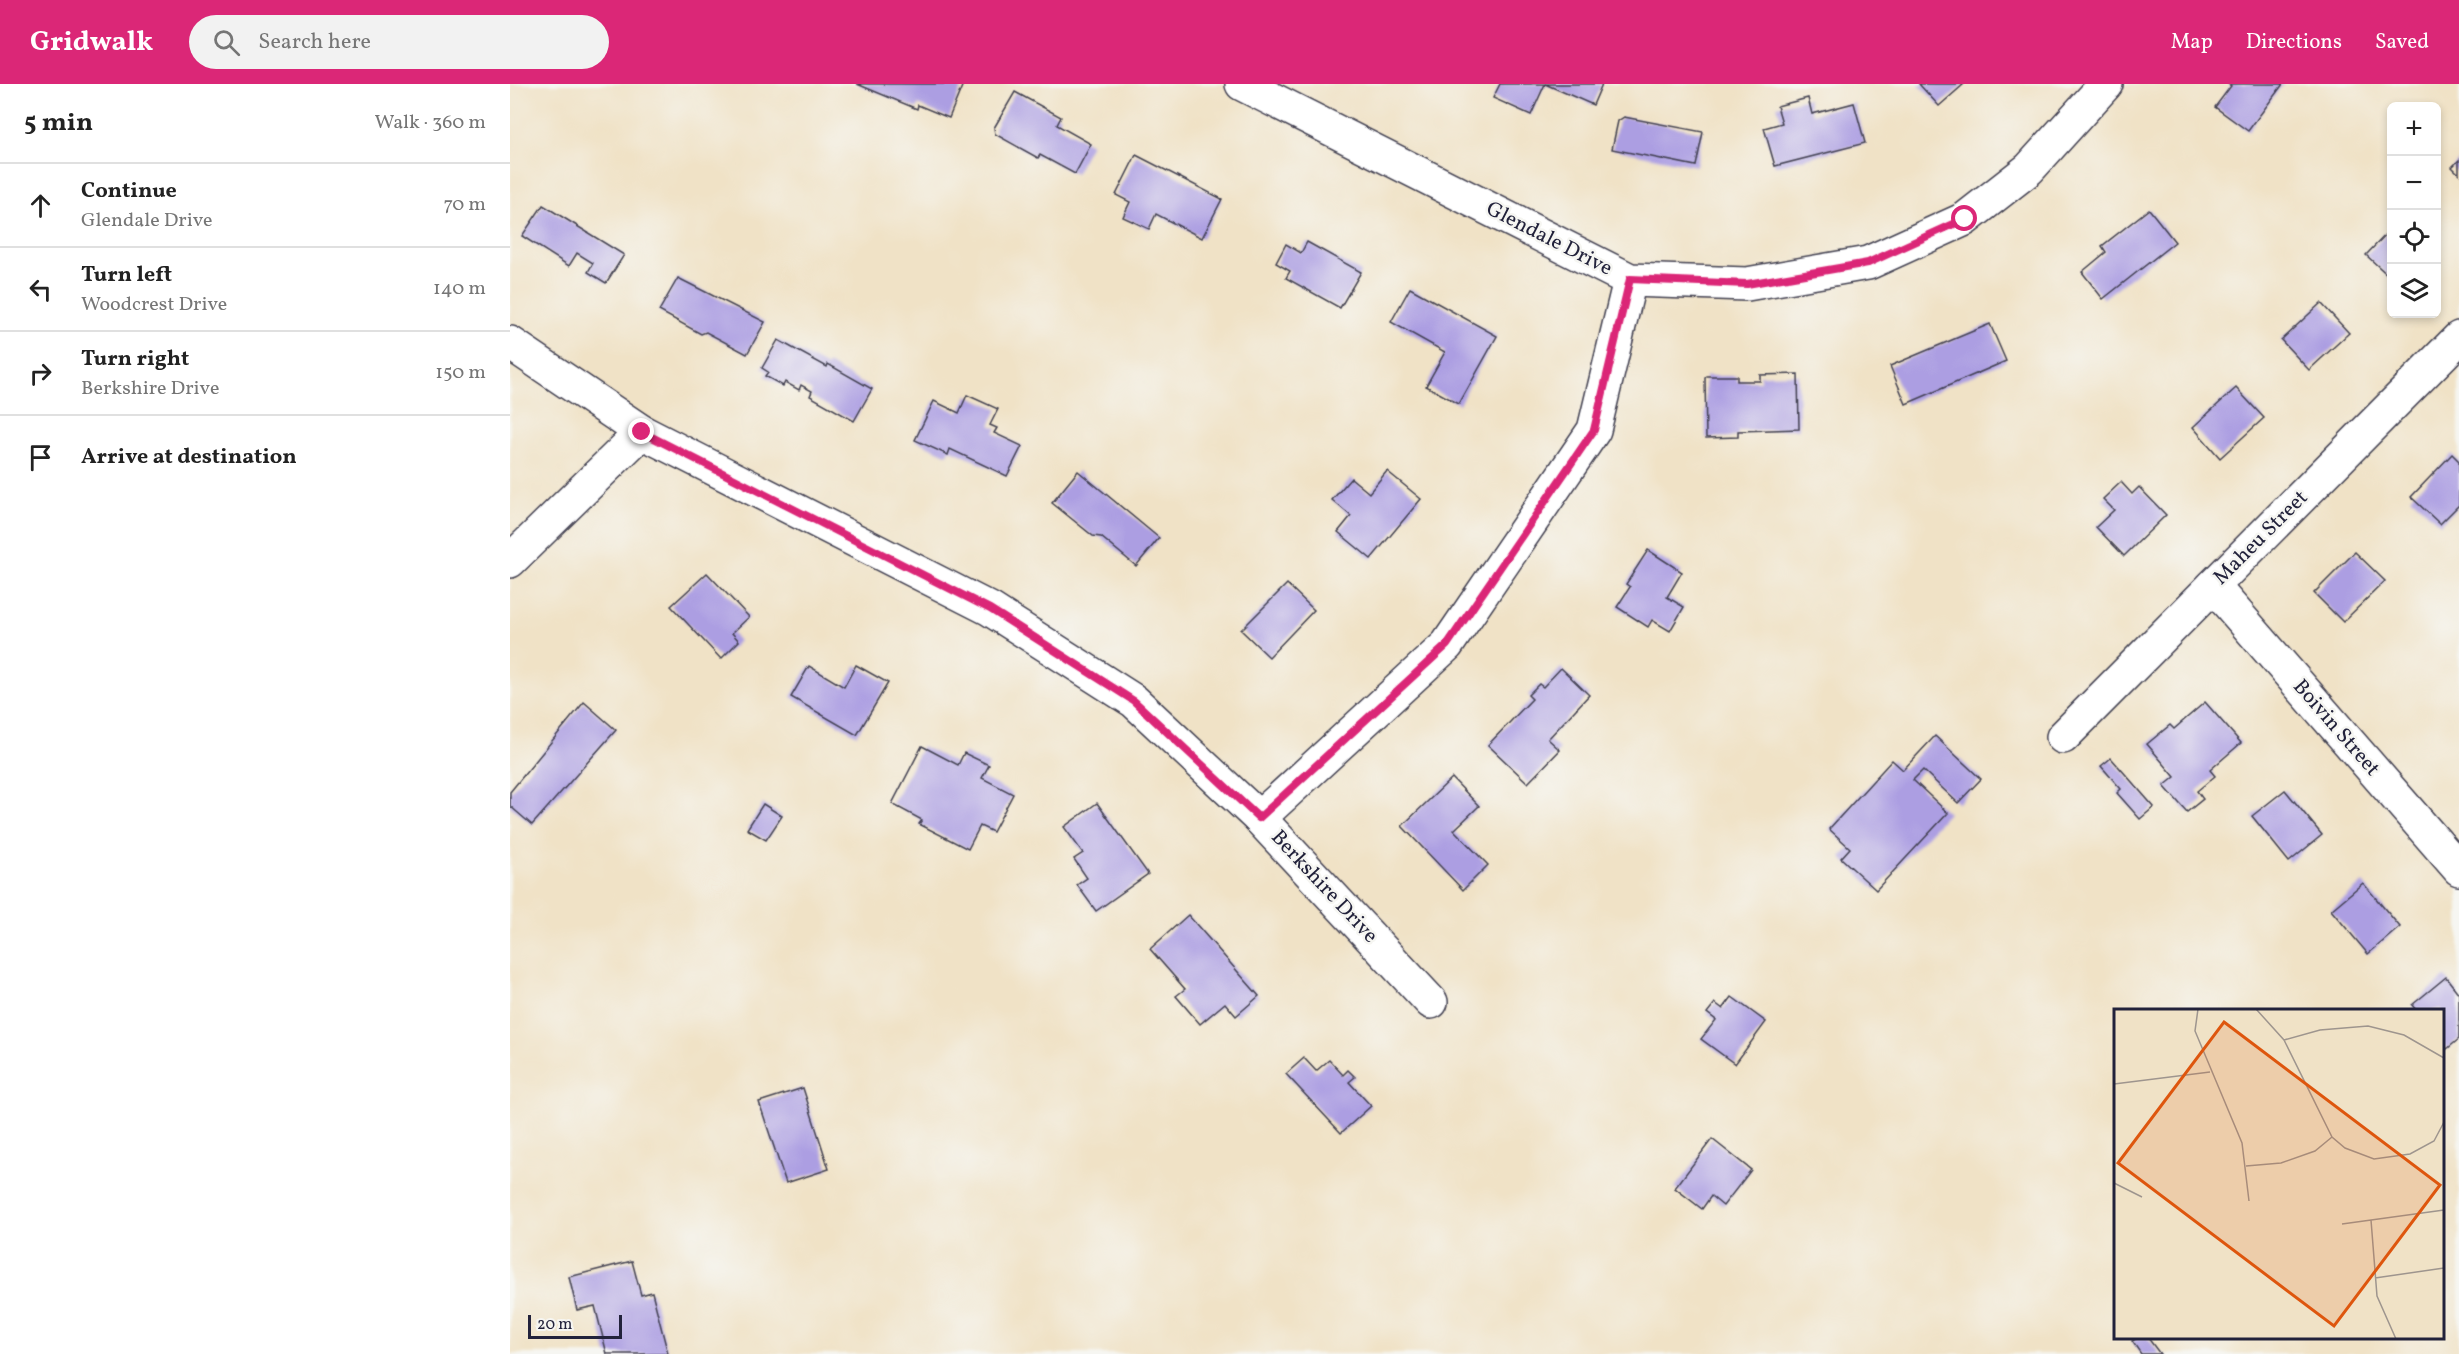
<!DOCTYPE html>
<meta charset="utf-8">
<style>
:root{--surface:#fff;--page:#f2f2f2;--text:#222;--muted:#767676;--line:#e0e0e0;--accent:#db2777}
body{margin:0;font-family:Vollkorn,serif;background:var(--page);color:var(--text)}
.controls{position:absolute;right:18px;top:18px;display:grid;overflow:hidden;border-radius:9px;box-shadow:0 3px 9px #0003}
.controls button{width:54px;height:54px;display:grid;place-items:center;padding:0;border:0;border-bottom:2px solid var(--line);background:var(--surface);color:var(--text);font:30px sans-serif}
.scale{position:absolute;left:18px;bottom:15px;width:94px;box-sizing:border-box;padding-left:6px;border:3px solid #22223b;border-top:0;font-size:16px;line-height:21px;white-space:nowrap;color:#22223b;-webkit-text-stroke:4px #f6f6f2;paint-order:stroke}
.stop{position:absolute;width:18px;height:18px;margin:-14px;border:4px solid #db2777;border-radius:50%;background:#fff}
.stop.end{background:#db2777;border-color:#fff;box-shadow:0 2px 6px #0008}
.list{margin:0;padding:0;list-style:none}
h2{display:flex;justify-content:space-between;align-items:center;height:78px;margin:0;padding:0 24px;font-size:26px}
h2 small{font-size:20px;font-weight:400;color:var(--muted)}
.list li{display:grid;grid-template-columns:39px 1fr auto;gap:18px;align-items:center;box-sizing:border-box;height:84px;padding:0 24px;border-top:2px solid var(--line)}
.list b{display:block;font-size:22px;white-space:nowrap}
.list p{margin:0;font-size:20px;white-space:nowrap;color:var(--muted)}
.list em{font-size:20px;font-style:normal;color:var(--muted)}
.icon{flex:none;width:33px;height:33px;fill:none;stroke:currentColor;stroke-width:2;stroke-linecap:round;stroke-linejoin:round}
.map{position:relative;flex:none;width:1949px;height:1270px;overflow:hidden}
header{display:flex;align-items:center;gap:36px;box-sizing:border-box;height:84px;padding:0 30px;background:var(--accent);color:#fff}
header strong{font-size:28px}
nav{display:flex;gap:33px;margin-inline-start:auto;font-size:21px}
.search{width:420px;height:54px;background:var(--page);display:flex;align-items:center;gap:15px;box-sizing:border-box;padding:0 21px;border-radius:33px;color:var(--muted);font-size:22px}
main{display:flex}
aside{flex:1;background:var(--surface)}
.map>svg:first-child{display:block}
.building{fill:#ac9ee2}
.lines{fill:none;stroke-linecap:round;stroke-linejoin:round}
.minor-casing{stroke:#413f50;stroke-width:36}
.minor{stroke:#fff;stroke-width:33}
.route{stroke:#db2777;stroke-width:8}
.labels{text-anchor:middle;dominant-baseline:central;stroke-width:5;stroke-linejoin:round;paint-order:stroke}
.street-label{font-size:21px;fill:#22223b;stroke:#f6f6f2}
.inset-road{fill:none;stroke:#9e958e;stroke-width:1.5}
.view{fill:#de560e;fill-opacity:0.15;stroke:#de560e;stroke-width:3}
.inset-edge{fill:none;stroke:#22223b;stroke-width:3}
</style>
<header>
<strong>Gridwalk</strong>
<div class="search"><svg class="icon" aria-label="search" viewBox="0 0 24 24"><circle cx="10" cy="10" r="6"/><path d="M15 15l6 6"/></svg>Search here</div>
<nav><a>Map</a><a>Directions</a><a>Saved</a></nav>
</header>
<main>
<aside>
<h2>5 min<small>Walk · 360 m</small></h2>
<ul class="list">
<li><svg class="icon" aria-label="ahead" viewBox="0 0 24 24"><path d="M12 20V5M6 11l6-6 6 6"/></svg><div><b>Continue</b><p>Glendale Drive</p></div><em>70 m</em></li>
<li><svg class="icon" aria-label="left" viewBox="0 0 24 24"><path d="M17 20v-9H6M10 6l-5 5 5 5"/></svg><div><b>Turn left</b><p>Woodcrest Drive</p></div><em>140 m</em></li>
<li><svg class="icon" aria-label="right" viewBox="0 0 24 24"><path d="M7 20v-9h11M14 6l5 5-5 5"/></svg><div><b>Turn right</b><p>Berkshire Drive</p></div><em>150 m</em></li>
<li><svg class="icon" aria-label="arrive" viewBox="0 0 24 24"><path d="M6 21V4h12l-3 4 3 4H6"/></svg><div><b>Arrive at destination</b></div></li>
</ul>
</aside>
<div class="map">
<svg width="1949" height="1270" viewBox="0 0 1949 1270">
<rect width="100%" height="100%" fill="#f6f6f2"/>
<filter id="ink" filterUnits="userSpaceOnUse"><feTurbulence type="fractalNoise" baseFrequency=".0167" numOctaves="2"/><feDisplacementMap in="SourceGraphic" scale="12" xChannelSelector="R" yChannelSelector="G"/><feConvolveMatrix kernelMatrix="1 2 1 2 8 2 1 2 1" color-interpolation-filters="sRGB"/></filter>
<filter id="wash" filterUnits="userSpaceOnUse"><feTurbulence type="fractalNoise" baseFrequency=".008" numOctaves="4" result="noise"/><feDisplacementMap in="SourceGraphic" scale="24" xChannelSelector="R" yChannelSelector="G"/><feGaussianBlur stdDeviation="1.35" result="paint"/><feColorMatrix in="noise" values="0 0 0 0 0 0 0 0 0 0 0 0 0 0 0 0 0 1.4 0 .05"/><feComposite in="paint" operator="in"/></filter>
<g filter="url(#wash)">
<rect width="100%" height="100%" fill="#f0e2c6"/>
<g id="blocks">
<g class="building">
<polygon points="347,0 453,0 439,34 408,21 407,25"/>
<polygon points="990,0 1035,0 1021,31 983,14"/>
<polygon points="1035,0 1092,0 1083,21"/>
<polygon points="1409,0 1454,0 1429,22"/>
<polygon points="1718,0 1773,0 1738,47 1705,23 1721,2"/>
<polygon points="505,8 551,33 547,41 581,60 565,90 530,71 528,74 485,50 484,44"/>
<polygon points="1298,14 1302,30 1344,19 1355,59 1265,82 1254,44 1272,39 1267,22"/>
<polygon points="1114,33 1193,48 1186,82 1102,65 1108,37"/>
<polygon points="626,71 712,115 692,154 646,130 639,145 613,133 620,118 606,111"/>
<polygon points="1949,76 1949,90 1942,83"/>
<polygon points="33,121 114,171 96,199 78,188 83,179 67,169 59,182 12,152"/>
<polygon points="1639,125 1665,158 1593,215 1572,188 1596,168 1592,162"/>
<polygon points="1882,144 1882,195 1856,171"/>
<polygon points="797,158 851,188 830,224 776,194 780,187 766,179 776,160 791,169"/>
<polygon points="168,194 255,238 237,270 196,248 191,250 149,227"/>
<polygon points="900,204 987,252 949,320 916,302 935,268 881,238"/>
<polygon points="1811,219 1839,249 1799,286 1771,256"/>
<polygon points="1480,240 1496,277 1396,320 1380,282"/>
<polygon points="268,256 317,283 318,280 362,305 344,337 300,312 302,307 291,301 289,306 275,298 273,302 255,292 258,288 252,284"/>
<polygon points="1288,290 1289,345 1228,347 1228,353 1196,354 1195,294 1197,292 1227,292 1227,297 1250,297 1250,291"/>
<polygon points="1726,304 1754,334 1710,374 1683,343"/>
<polygon points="457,311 488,325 480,341 487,344 484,349 512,362 497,392 440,365 438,371 405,356 424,317 449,329"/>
<polygon points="1942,370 1949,377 1949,421 1930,440 1901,413"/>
<polygon points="568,387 649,454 626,482 591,453 583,452 542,419"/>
<polygon points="877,387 911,415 861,475 828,448 841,432 822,416 841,394 859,409"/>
<polygon points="1611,398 1622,410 1629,403 1656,431 1614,472 1586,443 1604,426 1593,415"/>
<polygon points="1138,466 1172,488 1157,513 1174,523 1160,547 1142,536 1138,543 1107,523 1120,503 1116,500"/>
<polygon points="1845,468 1875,497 1833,538 1804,509"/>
<polygon points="197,489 239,533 222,549 229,557 211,575 161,522"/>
<polygon points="777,500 804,526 759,573 731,546"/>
<polygon points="346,581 378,599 347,651 281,613 299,582 334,603"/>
<polygon points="1051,584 1079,611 1038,655 1050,666 1018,699 978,661 1022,615 1018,611 1029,600 1033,603"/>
<polygon points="74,618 106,646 22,741 0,722 0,708"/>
<polygon points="1695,618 1731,659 1700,686 1705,692 1687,707 1693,715 1677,728 1654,702 1665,693 1637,660 1660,641 1664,645"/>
<polygon points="1425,652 1471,695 1448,719 1413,686 1403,696 1438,729 1366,806 1331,774 1340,764 1319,745 1382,676 1393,686"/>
<polygon points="412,662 448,681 454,669 479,681 472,694 503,710 483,748 470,742 458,765 409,740 412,736 382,720"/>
<polygon points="1601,674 1644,723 1630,735 1607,709 1611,705 1591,682"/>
<polygon points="942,694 969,722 944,746 978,781 953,806 892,742"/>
<polygon points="1775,706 1812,751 1779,778 1742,732"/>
<polygon points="587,719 638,790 586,827 567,801 577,794 564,775 573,769 554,743"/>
<polygon points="253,720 272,732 256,756 237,745"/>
<polygon points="1853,799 1890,843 1858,870 1821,826"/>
<polygon points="678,831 749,912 726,932 715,919 690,940 666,912 675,905 640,865"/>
<polygon points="1936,893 1949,910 1949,955 1937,965 1932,959 1932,926 1906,926 1902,921"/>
<polygon points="1222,913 1256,938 1225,980 1191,955 1206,936 1197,929 1205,919 1213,925"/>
<polygon points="794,974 806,987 819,976 833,991 838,986 845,993 839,998 861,1022 831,1049 776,990"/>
<polygon points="293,1004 319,1085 276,1099 249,1018"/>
<polygon points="1202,1055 1241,1086 1213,1122 1201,1112 1192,1125 1165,1104"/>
<polygon points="122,1177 131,1211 142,1208 158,1270 97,1270 85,1222 67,1226 59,1193"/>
<polygon points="1627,1254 1638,1254 1650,1270 1631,1270 1622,1257"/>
</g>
</g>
</g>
<g filter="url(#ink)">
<use href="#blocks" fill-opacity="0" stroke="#413f50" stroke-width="1.5"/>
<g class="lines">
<g class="minor-casing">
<g id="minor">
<polyline points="732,0 1120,196 1237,200 1358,179 1455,135 1519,85 1596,0"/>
<polyline points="0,259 132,348 480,525 624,617 749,734 921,918"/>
<polyline points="0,477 132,348"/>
<polyline points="1703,502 1949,785"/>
<polyline points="1553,653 1949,254"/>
<polyline points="749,734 937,561 1084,346 1120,196"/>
</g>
</g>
<use href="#minor" class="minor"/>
</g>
</g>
<g class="lines" filter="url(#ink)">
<polyline class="route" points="132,348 480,525 624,617 749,734 937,561 1084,346 1120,195 1237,200 1358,179 1455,135"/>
</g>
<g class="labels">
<g class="street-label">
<text transform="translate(1039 155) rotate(27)">Glendale Drive</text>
<text transform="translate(1751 454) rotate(-45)">Maheu Street</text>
<text transform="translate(1826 644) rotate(49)">Boivin Street</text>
<text transform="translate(814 803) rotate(47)">Berkshire Drive</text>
</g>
</g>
<g transform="translate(1604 925)">
<rect width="330" height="330" fill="#f0e2c6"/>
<path class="inset-road" d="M84,0L81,22L128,134L135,192M142,0L170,31L218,128L231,139L260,150L296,145L320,132L330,113M170,31L206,21L254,17L290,26L330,49M0,75L96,63M132,157L167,154L201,142L218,128M0,174L28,188M257,211L263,287L282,330M228,215L330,201M261,269L330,259"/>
<path class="view" d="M110,13L326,176L220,317L4,154Z"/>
<rect width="330" height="330" class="inset-edge"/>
</g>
</svg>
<div class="controls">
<button>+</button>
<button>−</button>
<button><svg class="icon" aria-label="locate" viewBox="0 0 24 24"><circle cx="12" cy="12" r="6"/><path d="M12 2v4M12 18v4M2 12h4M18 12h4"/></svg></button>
<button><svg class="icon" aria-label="layers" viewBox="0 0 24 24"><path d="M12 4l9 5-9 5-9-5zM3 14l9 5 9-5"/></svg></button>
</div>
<div class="scale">20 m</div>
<div class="stop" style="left:1455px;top:135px"></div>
<div class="stop end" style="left:132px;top:348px"></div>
</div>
</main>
